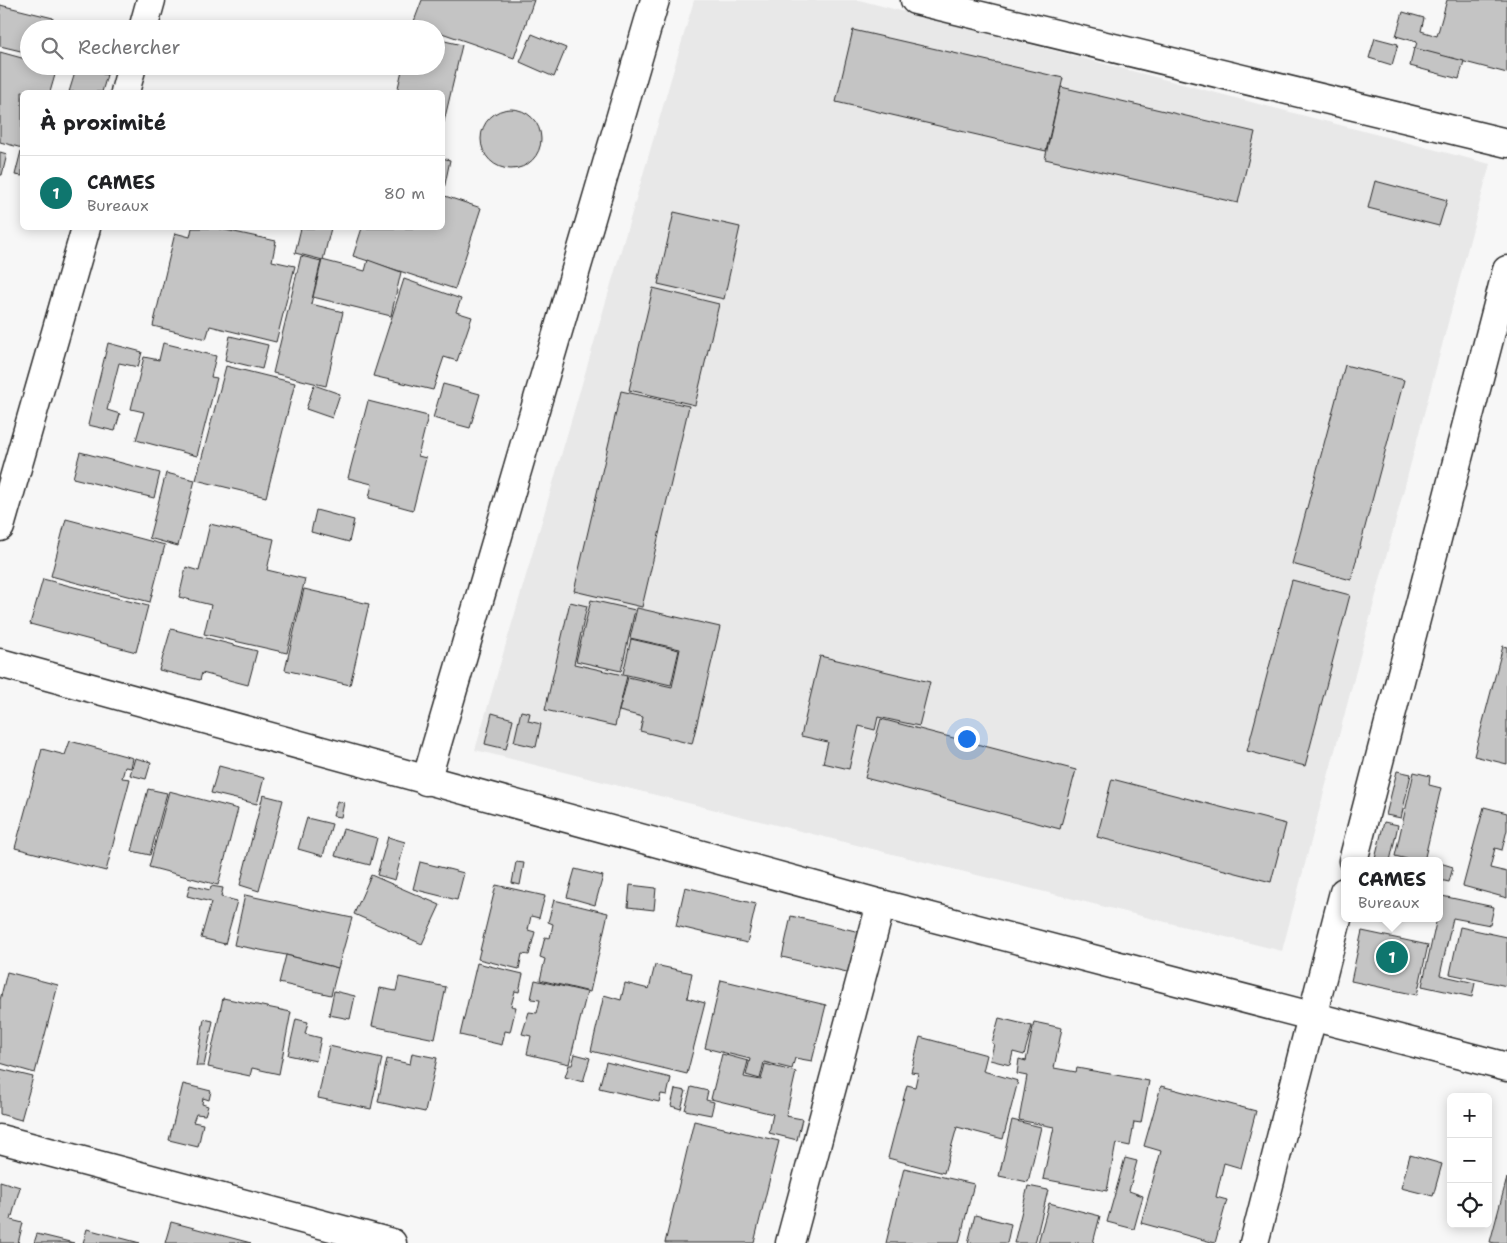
<!DOCTYPE html>
<html lang="fr">
<meta charset="utf-8">
<style>
:root{--surface:#fff;--page:#f6f6f6;--text:#202124;--muted:#757577;--line:#e0e0e0;--accent:#0f766e}
body{margin:0;font-family:"Shantell Sans",sans-serif;background:var(--page);color:var(--text)}
.controls{position:absolute;right:15px;bottom:15px;display:grid;overflow:hidden;border-radius:8px;box-shadow:0 2px 12px #0003}
.controls button{width:45px;height:45px;display:grid;place-items:center;padding:0;border:0;border-bottom:1px solid var(--line);background:var(--surface);color:var(--text);font:25px sans-serif}
.you{position:absolute;left:966px;top:738px;width:18px;height:18px;margin:-12px;border:4px solid #fff;border-radius:50%;background:#1a73e8;box-shadow:0 0 0 8px #1a73e833}
.badge{display:grid;place-items:center;width:32px;height:32px;border-radius:50%;background:var(--accent);color:#fff;font-size:16px;font-weight:700}
.pin{position:absolute;translate:-50% -50%;border:2px solid #fff;box-shadow:0 1px 5px #0006}
.popup{position:absolute;left:1341px;top:857px;width:102px;height:65px;box-sizing:border-box;display:grid;place-content:center;border-radius:8px;background:var(--surface);filter:drop-shadow(0 1px 4px #0005);font-size:16px;white-space:nowrap;color:var(--muted)}
.popup b{font-size:19px;color:var(--text)}
.popup::after{content:'';position:absolute;left:50%;top:100%;margin-left:-10px;border:10px solid transparent;border-top-color:var(--surface)}
.list{margin:0;padding:0;list-style:none}
h2{display:flex;justify-content:space-between;align-items:center;height:65px;margin:0;padding:0 20px;font-size:21px}
h2 small{font-size:16px;font-weight:400;color:var(--muted)}
.list li{display:grid;grid-template-columns:32px 1fr auto;gap:15px;align-items:center;box-sizing:border-box;height:75px;padding:0 20px;border-top:1px solid var(--line)}
.list b{display:block;font-size:19px;white-space:nowrap}
.list p{margin:0;font-size:16px;white-space:nowrap;color:var(--muted)}
.list em{font-size:16px;font-style:normal;color:var(--muted)}
.icon{flex:none;width:28px;height:28px;fill:none;stroke:currentColor;stroke-width:2;stroke-linecap:round;stroke-linejoin:round}
.map{position:relative;flex:none;width:1507px;height:1243px;overflow:hidden}
.search{position:absolute;background:var(--surface);box-shadow:0 2px 12px #0003;left:20px;top:20px;width:425px;height:55px;display:flex;align-items:center;gap:12px;box-sizing:border-box;padding:0 18px;border-radius:28px;color:var(--muted);font-size:19px}
.panel{position:absolute;background:var(--surface);box-shadow:0 2px 12px #0003;left:20px;top:90px;width:425px;height:140px;border-radius:8px}
.map>svg:first-child{display:block}
.built{fill:#e8e8e8}
.building{fill:#c4c4c4;stroke:#2b2b2b}
.lines{fill:none;stroke-linecap:round;stroke-linejoin:round}
.minor-casing{stroke:#2b2b2b;stroke-width:31}
.minor{stroke:#fff;stroke-width:28}
</style>
<div class="map">
<svg width="1507" height="1243" viewBox="0 0 1507 1243">
<rect width="100%" height="100%" fill="#f7f7f7"/>
<filter id="ink" filterUnits="userSpaceOnUse"><feTurbulence type="fractalNoise" baseFrequency=".02" numOctaves="2"/><feDisplacementMap in="SourceGraphic" scale="10" xChannelSelector="R" yChannelSelector="G"/><feConvolveMatrix kernelMatrix="1 2 1 2 8 2 1 2 1" color-interpolation-filters="sRGB"/></filter>
<g filter="url(#ink)">
<polygon class="built" points="694,0 859,0 1490,164 1282,951 475,750"/>
<g class="building">
<polygon points="422,0 534,0 514,58 436,31 436,29 428,29 413,24"/>
<polygon points="1447,0 1507,0 1507,73 1415,49 1417,42 1396,36 1403,12 1424,18 1421,31 1437,36"/>
<polygon points="0,5 53,18 50,29 29,29 29,53 0,46"/>
<polygon points="66,22 87,29 64,29"/>
<polygon points="853,30 1063,78 1046,151 836,102"/>
<polygon points="532,34 566,48 554,77 520,62"/>
<polygon points="1375,38 1398,44 1392,65 1369,58"/>
<polygon points="436,39 462,45 442,130 442,92 397,92 403,66 436,66"/>
<polygon points="1414,48 1464,61 1459,79 1410,66"/>
<polygon points="0,52 29,60 29,66 50,66 57,68 50,92 22,92 22,148 0,142"/>
<polygon points="77,66 107,75 102,92 69,92"/>
<polygon points="78,66 110,66 107,75"/>
<polygon points="1061,87 1255,132 1238,203 1045,159"/>
<circle cx="511" cy="139" r="30"/>
<polygon points="21,151 22,151 22,176 15,175"/>
<polygon points="0,152 7,154 2,175 0,175"/>
<polygon points="442,158 450,160 444,189 442,189"/>
<polygon points="1375,181 1447,200 1439,226 1368,208"/>
<polygon points="442,195 481,208 455,289 353,256 362,228 442,228"/>
<polygon points="674,212 740,227 724,299 658,284"/>
<polygon points="192,228 216,228 276,241 272,261 295,266 276,342 210,326 206,339 153,326 175,233 190,237"/>
<polygon points="301,228 331,228 323,260 295,253"/>
<polygon points="301,256 321,261 311,304 343,312 326,386 273,373"/>
<polygon points="322,260 365,271 368,260 401,272 391,316 313,297"/>
<polygon points="404,279 461,299 456,312 472,317 457,361 444,357 433,390 373,376"/>
<polygon points="653,288 719,304 695,405 629,390"/>
<polygon points="230,336 268,345 262,369 225,360"/>
<polygon points="108,343 142,352 138,367 119,363 107,410 120,414 115,431 88,425"/>
<polygon points="163,343 216,356 211,377 217,378 197,456 136,440 144,412 131,409 144,357 159,360"/>
<polygon points="1345,365 1404,380 1351,580 1292,564"/>
<polygon points="226,366 295,383 266,497 196,480"/>
<polygon points="443,384 480,394 470,428 433,418"/>
<polygon points="314,385 340,394 332,418 306,409"/>
<polygon points="621,391 689,406 642,607 574,591"/>
<polygon points="368,401 428,416 418,456 426,458 413,510 369,498 372,484 348,478"/>
<polygon points="80,452 160,473 154,498 73,478"/>
<polygon points="166,473 195,480 178,546 149,538"/>
<polygon points="316,510 354,520 349,542 311,532"/>
<polygon points="66,519 165,545 150,602 51,576"/>
<polygon points="210,524 274,539 267,570 305,579 287,653 204,634 211,605 179,597 186,567 199,571"/>
<polygon points="43,579 148,606 136,652 30,624"/>
<polygon points="1292,580 1350,595 1305,766 1247,751"/>
<polygon points="304,589 369,604 350,685 285,670"/>
<polygon points="591,600 635,610 621,671 576,661"/>
<polygon points="570,602 587,606 574,664 627,676 615,726 545,710"/>
<polygon points="637,608 720,627 692,744 640,731 643,717 619,711 628,677 672,687 680,649 630,638"/>
<polygon points="171,629 257,651 248,685 202,673 200,680 159,670"/>
<polygon points="631,639 679,650 671,685 623,674"/>
<polygon points="1503,646 1507,647 1507,764 1474,756"/>
<polygon points="820,656 930,682 919,726 878,717 875,730 859,726 849,769 823,763 828,742 801,736"/>
<polygon points="521,711 530,713 528,721 541,724 536,747 514,742"/>
<polygon points="492,713 513,719 506,749 485,744"/>
<polygon points="881,719 1076,770 1060,829 865,778"/>
<polygon points="70,741 133,758 131,768 125,767 122,778 130,779 106,871 15,848 42,749 65,755"/>
<polygon points="135,758 151,762 146,779 130,775"/>
<polygon points="219,766 264,778 257,804 211,793"/>
<polygon points="1397,771 1411,774 1401,818 1386,815"/>
<polygon points="1414,772 1430,776 1429,785 1441,788 1424,861 1415,861 1395,856"/>
<polygon points="1112,779 1286,824 1271,882 1097,837"/>
<polygon points="148,789 167,793 150,855 132,851"/>
<polygon points="169,791 238,809 218,885 149,867"/>
<polygon points="263,795 283,800 259,891 240,885"/>
<polygon points="337,801 344,803 341,817 333,816"/>
<polygon points="1484,807 1507,813 1507,830 1502,850 1495,848 1490,868 1507,872 1507,898 1463,886"/>
<polygon points="307,818 332,824 323,856 298,849"/>
<polygon points="1384,822 1398,825 1390,861 1375,859"/>
<polygon points="343,829 377,838 370,865 335,856"/>
<polygon points="388,837 405,842 395,880 377,875"/>
<polygon points="420,862 464,873 457,900 413,889"/>
<polygon points="516,862 524,863 520,885 512,883"/>
<polygon points="1440,863 1453,867 1449,882 1440,880"/>
<polygon points="575,869 603,876 595,905 567,897"/>
<polygon points="371,875 440,905 422,944 354,914"/>
<polygon points="190,885 210,890 211,886 223,888 221,897 237,901 225,944 201,938 211,902 187,896"/>
<polygon points="496,885 545,896 539,918 531,916 528,930 535,932 529,955 522,954 519,969 478,959"/>
<polygon points="630,885 656,888 654,910 628,907"/>
<polygon points="685,887 756,904 747,943 676,926"/>
<polygon points="245,895 352,918 338,968 286,955 234,945"/>
<polygon points="1442,896 1494,907 1490,925 1453,918 1440,975 1475,983 1472,997 1422,986 1437,918 1440,918"/>
<polygon points="554,900 608,913 590,992 540,980 545,959 540,957 545,937 550,938 553,924 548,922"/>
<polygon points="791,916 860,932 851,973 782,957"/>
<polygon points="1460,927 1507,937 1507,986 1450,974"/>
<polygon points="1362,931 1428,945 1417,995 1351,981"/>
<polygon points="286,955 338,968 331,995 279,983"/>
<polygon points="477,963 523,974 519,992 515,991 511,1006 516,1007 510,1032 505,1031 502,1045 460,1035"/>
<polygon points="655,965 692,973 687,998 705,1003 687,1074 591,1051 604,995 621,1000 625,983 649,989"/>
<polygon points="7,972 58,985 35,1073 0,1063 0,1000"/>
<polygon points="399,977 446,987 435,1039 372,1026 380,988 396,991"/>
<polygon points="535,980 587,992 569,1064 527,1054 531,1036 522,1034 529,1012 537,1013 540,1000 531,999"/>
<polygon points="721,980 826,1005 812,1061 795,1058 792,1069 764,1062 760,1079 746,1075 750,1059 705,1048"/>
<polygon points="334,991 355,996 350,1019 329,1015"/>
<polygon points="223,998 291,1012 279,1074 252,1068 250,1076 208,1067"/>
<polygon points="999,1018 1032,1026 1024,1055 1013,1052 1010,1065 990,1060 994,1044 992,1043"/>
<polygon points="204,1019 213,1021 204,1066 196,1066"/>
<polygon points="296,1019 308,1022 305,1034 321,1038 316,1061 288,1055"/>
<polygon points="1034,1022 1062,1028 1054,1068 1076,1072 1077,1068 1149,1081 1141,1123 1134,1122 1130,1146 1116,1143 1107,1191 1043,1179 1054,1127 1019,1120 1027,1076 1017,1074 1019,1059 1026,1061"/>
<polygon points="920,1037 987,1055 983,1071 1018,1081 1003,1139 957,1127 944,1173 888,1158 907,1085 915,1087 918,1073 911,1072"/>
<polygon points="329,1046 382,1058 371,1109 318,1098"/>
<polygon points="412,1053 437,1058 425,1112 378,1102 387,1059 410,1064"/>
<polygon points="575,1054 590,1058 583,1082 565,1077 569,1065 572,1065"/>
<polygon points="722,1054 748,1061 744,1077 761,1080 765,1064 796,1072 786,1116 802,1119 797,1140 769,1133 773,1114 711,1099"/>
<polygon points="606,1062 671,1078 667,1095 661,1094 659,1102 599,1088"/>
<polygon points="0,1069 33,1077 21,1120 0,1114"/>
<polygon points="183,1084 211,1091 209,1100 203,1098 202,1104 208,1106 205,1115 196,1114 193,1122 203,1124 198,1147 169,1140"/>
<polygon points="1161,1086 1256,1111 1241,1168 1224,1163 1216,1197 1227,1200 1215,1243 1141,1223 1161,1151 1144,1146"/>
<polygon points="691,1087 708,1091 706,1100 714,1102 711,1115 685,1110"/>
<polygon points="675,1089 686,1091 681,1109 671,1106"/>
<polygon points="1012,1120 1041,1127 1028,1182 999,1176"/>
<polygon points="694,1121 779,1141 754,1243 665,1243"/>
<polygon points="1410,1155 1442,1164 1433,1196 1401,1188"/>
<polygon points="1125,1158 1137,1161 1129,1191 1143,1196 1134,1229 1107,1222"/>
<polygon points="904,1168 974,1184 959,1243 886,1243"/>
<polygon points="1507,1178 1507,1243 1495,1243 1490,1242"/>
<polygon points="0,1181 20,1187 11,1220 23,1223 18,1243 0,1243"/>
<polygon points="1028,1186 1048,1190 1035,1243 1014,1243"/>
<polygon points="1049,1203 1100,1216 1093,1243 1038,1243"/>
<polygon points="975,1215 1011,1224 1007,1243 968,1243"/>
<polygon points="171,1222 251,1243 165,1243"/>
<polygon points="87,1229 140,1243 83,1243"/>
<polygon points="37,1234 74,1243 34,1243"/>
</g>
<g class="lines">
<g class="minor-casing">
<g id="minor">
<polyline points="915,0 1507,143"/>
<polyline points="143,29 151,0"/>
<polyline points="125,92 132,66"/>
<polyline points="0,527 86,228"/>
<polyline points="0,663 881,904 1507,1067"/>
<polyline points="426,781 655,0"/>
<polyline points="1353,861 1507,270"/>
<polyline points="0,1139 392,1243"/>
<polyline points="790,1243 881,904"/>
<polyline points="1254,1243 1344,892"/>
</g>
</g>
<use href="#minor" class="minor"/>
</g>
</g>
</svg>
<div class="controls">
<button>+</button>
<button>−</button>
<button><svg class="icon" aria-label="locate" viewBox="0 0 24 24"><circle cx="12" cy="12" r="6"/><path d="M12 2v4M12 18v4M2 12h4M18 12h4"/></svg></button>
</div>
<div class="you"></div>
<div class="pin badge" style="left:1392px;top:957px">1</div>
<div class="popup"><b>CAMES</b>Bureaux</div>
<div class="search"><svg class="icon" aria-label="search" viewBox="0 0 24 24"><circle cx="10" cy="10" r="6"/><path d="M15 15l6 6"/></svg>Rechercher</div>
<section class="panel">
<h2>À proximité<small></small></h2>
<ul class="list">
<li><span class="badge">1</span><div><b>CAMES</b><p>Bureaux</p></div><em>80 m</em></li>
</ul>
</section>
</div>
